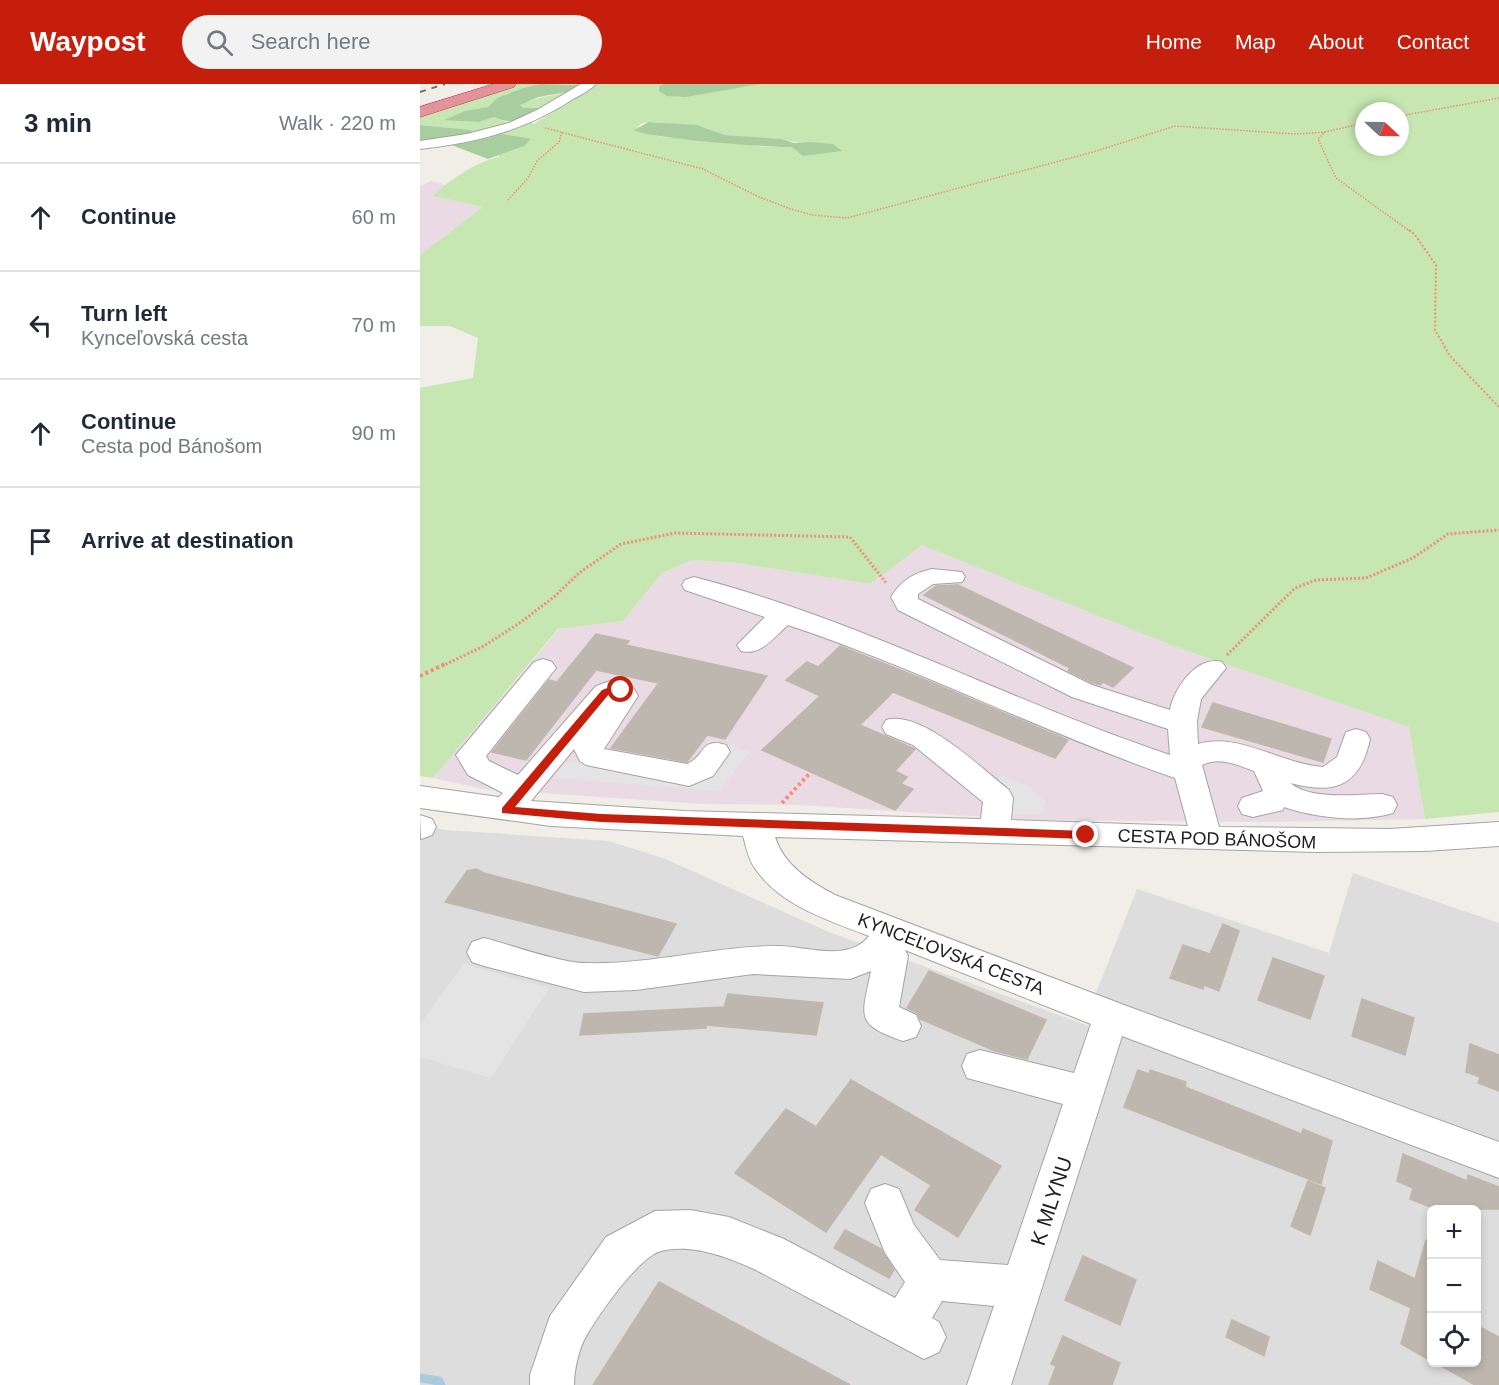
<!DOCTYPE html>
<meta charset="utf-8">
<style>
:root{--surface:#fff;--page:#f2f2f3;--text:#1f2937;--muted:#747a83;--line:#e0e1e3;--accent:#c51e0c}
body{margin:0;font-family:Arial,sans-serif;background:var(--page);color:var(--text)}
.controls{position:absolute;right:18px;bottom:18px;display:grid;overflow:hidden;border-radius:9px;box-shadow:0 3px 9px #0003}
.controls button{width:54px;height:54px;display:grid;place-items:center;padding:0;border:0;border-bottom:2px solid var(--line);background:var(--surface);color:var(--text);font:30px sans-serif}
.compass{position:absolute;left:935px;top:18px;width:54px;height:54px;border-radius:50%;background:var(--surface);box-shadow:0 3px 9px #0003;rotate:112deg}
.stop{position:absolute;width:18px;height:18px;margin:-14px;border:4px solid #c51e0c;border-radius:50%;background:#fff}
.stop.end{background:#c51e0c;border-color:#fff;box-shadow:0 2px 6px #0008}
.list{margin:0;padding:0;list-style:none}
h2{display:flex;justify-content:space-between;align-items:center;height:78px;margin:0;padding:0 24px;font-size:26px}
h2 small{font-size:20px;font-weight:400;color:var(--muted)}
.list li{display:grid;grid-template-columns:39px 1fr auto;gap:18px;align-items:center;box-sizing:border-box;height:108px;padding:0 24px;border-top:2px solid var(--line)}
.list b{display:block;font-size:22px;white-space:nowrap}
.list p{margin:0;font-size:20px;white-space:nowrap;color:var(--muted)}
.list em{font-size:20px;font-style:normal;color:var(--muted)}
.icon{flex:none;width:33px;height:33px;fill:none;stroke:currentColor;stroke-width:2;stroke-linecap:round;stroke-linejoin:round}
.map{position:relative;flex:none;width:1079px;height:1301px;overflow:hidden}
header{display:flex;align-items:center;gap:36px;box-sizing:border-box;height:84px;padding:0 30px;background:var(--accent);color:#fff}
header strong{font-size:28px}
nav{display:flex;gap:33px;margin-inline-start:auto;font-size:21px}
.search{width:420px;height:54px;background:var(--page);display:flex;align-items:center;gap:15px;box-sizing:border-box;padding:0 21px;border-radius:33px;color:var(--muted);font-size:22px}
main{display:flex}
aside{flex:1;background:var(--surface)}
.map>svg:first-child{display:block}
.residential{fill:#dedddd;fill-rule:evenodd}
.industrial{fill:#e9dae4}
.grass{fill:#c6e7b1;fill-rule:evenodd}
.forest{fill:#a8cd9e}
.parking{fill:#e4e4e4}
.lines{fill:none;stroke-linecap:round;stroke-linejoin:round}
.stream{stroke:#aacbdb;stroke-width:9}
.building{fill:#bdb7b0;stroke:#c1b7aa;stroke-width:1.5}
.minor-casing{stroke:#a4a4a4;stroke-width:2}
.highway-casing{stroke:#d13158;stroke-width:1}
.path-far3{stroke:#f28f76;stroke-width:1.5;stroke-dasharray:1.5 1.5;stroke-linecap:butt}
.path-far2{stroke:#f28f76;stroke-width:2;stroke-dasharray:2 2;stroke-linecap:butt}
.path-far1{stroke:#f28f76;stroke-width:3;stroke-dasharray:2 2;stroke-linecap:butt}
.path{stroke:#f28f76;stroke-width:4;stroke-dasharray:3 3;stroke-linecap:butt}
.minor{fill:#fff;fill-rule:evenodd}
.highway{fill:#e2949b;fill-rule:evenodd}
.rail{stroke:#6e6e6e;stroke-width:2;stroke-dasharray:6 6;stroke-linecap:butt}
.route{fill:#c51e0c}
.labels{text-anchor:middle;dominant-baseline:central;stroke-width:6;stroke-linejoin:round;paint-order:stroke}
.street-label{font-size:18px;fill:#202020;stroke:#fff}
.near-street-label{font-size:21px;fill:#202020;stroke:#fff}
</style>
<header>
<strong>Waypost</strong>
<div class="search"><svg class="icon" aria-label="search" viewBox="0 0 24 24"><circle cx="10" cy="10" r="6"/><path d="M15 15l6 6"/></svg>Search here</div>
<nav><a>Home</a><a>Map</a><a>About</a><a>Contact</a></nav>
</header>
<main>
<aside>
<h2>3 min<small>Walk · 220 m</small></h2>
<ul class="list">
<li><svg class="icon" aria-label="ahead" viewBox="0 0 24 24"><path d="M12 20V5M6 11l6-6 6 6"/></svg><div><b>Continue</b></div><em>60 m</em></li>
<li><svg class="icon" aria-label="left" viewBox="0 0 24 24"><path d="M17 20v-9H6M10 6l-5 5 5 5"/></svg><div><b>Turn left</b><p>Kynceľovská cesta</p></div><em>70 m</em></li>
<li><svg class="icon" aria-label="ahead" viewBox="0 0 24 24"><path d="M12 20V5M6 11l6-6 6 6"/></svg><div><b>Continue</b><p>Cesta pod Bánošom</p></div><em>90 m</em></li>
<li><svg class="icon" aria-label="arrive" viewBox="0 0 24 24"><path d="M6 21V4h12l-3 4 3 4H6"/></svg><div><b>Arrive at destination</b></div></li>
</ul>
</aside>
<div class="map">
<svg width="1079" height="1301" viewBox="0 0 1079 1301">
<rect width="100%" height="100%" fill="#f0eee7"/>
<path class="residential" d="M0,742L26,746L188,757L243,774L409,848L694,951L672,919L717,805L909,869L933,789L1079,839V1301H0ZM1012,1126H1056V1278H1012Z"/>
<g class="industrial">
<polygon points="11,97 26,101 14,112 63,123 0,171 0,102"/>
<polygon points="502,460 756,563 989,643 1005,735 847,738 611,736 381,721 284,720 62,705 13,694 139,545 203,537 242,489 273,476 318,479 450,500"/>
</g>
<g class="grass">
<polygon points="99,0 121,0 103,4 77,14 68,23 45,27 43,37 59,38 74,33 86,38 111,33 48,52 51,46 0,41 0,31"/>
<path d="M157,0H164C148,9 117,35 99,22C115,10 147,14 157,0Z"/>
<path d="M174,0H243L239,2L257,13L340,0H1079V728L1005,735L989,643L756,563L502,461L450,500L318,479L273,476L242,489L203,537L138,545L13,694L0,692V304L53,294L58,254L30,242H0V171L63,123L13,112C30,96 55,78 79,73L76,49L110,37L114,40ZM944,27H980V63H944ZM235,38L283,43L305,51L418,62L345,63L303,57L242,53L215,46L222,39Z"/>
</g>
<g class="forest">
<path d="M121,0L158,1L153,7L118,13L100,21L103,24H121C107,37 91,41 74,33L59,38L24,36L45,27L68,23L77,14L103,4Z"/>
<polygon points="243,0 340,0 266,13 247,12 239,7 239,2"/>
<path d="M229,38L277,41L305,51L361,55L374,59L390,58L413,60L422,67L383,72L372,63C353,64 225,54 214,46Z"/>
<polygon points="0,41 51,46 52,48 48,52 0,60"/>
<polygon points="76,49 111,55 104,62 68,75 29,60"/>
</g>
<g class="parking">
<polygon points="290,655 330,668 299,707 133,694 146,678 269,685"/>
<polygon points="582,691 609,703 626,717 621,730 592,730 570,703"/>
<polygon points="44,880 129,904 71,994 0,973 0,940"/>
</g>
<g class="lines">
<polyline class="stream" points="0,1294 19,1297 21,1301"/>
</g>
<g class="building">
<polygon points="538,501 713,584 693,603 683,598 680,601 673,599 648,587 650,584 504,511 516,502"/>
<polygon points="176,550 209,557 206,561 347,592 305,655 287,651 267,678 191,664 239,599 176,586 106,676 72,668 129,596 137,598"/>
<polygon points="420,562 513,599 648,656 635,674 473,608 440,641 495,665 475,687 487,693 481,700 493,705 475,726 342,666 400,612 366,596 387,578 398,583"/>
<polygon points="793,619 911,655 903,678 782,643"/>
<polygon points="56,785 64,789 256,840 238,872 25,818 47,787"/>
<polygon points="803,840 819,847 799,907 784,901 783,905 750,894 763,861 790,870"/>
<polygon points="853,874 904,892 890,935 838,916"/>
<polygon points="509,887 626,936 607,975 575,967 500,935 497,929 487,924"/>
<polygon points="308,910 403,919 396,951 286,941 286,944 160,951 164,930 304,923"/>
<polygon points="942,915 994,934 985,971 932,952"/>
<polygon points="1050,960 1079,971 1079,1007 1058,999 1060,993 1046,988"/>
<polygon points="718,986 729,990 730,986 766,998 765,1003 850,1037 881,1050 883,1045 912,1057 901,1100 704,1023"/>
<polygon points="431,996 581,1082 538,1153 495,1126 511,1101 461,1070 406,1148 315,1089 366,1025 396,1043"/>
<polygon points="983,1070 1047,1097 1048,1091 1079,1103 1079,1125 1016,1125 990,1115 993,1104 977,1097"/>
<polygon points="888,1097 905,1104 890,1151 871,1142"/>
<polygon points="425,1146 461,1165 474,1186 469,1194 414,1164"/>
<polygon points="1006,1156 1011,1157 1011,1277 981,1260 991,1224 950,1205 958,1177 995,1195"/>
<polygon points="663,1172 716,1196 700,1241 645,1216"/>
<polygon points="239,1198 430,1301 173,1301"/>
<polygon points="812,1236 849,1253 844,1272 806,1253"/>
<polygon points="1056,1241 1079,1253 1079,1301 1055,1301 1014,1278 1056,1278"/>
<polygon points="643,1252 700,1279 692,1301 629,1301 636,1282 631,1280"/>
</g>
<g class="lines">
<g class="minor-casing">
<g id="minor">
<path d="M161,0H176C170,6 161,11 153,15C106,46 56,59 0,65V57L47,50L89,39L117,26Z"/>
<path d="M512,485L542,488L545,493L542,498L513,500L498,510V515L672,601L750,626C754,603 778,571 802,578L806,584L781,615L777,637L778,660C819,648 861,680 903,683L917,673L926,648L936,645L946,648L950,655C940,702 915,711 870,699C893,717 934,710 962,710L973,713L977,721L973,729C940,739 896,734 864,723L863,726L833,733L822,730L818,722L822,714L843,707L834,687C817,681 800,672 782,681L799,743L969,745L1079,738V762L1006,767L896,768L355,753C364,781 389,797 415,811L704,921L1079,1058V1094L702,952L591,1301H547L574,1222L522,1217L512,1234L519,1238L526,1253L519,1268L504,1275L334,1185C308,1173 271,1159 241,1167C218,1173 176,1234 164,1256C158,1269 154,1287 154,1301H110V1291L130,1232L186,1153L235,1127L270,1126L309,1133L364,1155L475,1214L485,1198L465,1169L445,1119L451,1105L465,1100L479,1105L494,1141L520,1176L588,1181L643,1020L547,994L542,982L547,970L560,966L654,989L671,940L485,866L488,872L479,923L496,931L501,942L496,953L483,957C434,940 442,933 451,887L430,895L333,890L216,906L164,908L64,882L52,878L47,868L52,858L64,854C91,861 141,879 166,879C231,881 294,862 358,862C387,862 428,879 449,852C408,836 360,822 334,783C328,774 326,762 323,752L131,742L0,724V702L79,713L83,709L48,691L36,671L114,578L123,575L132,578L136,584L66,672L69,677L98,691L176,602L193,596L211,600L218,612L184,665L267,680C286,672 280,653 306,661L310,668L293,692L269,702L166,681L160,677L154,665L111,717L264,727L561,735L563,718L493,661L466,650L462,643L466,636C502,626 561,684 589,706L593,714L591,736L768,742L755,694C624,649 500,585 368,541C353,554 341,572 321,567L317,561L345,533L265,506L262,501L265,496L274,493C438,535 589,617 750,671L748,645L652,613L478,526L471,513C482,496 492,490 512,485Z"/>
<polygon points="0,731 12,735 16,743 12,751 1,755"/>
</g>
</g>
<g class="highway-casing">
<polygon id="highway" points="74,0 96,0 94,3 0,33 0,23"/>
</g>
<g class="path-far3">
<polyline points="980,32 1079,14"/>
<polyline points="944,39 905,48 898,55 916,94 991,148"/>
<polyline points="125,44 283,85 339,113 371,125 392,131 427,134 673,68 755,42 876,50 905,48"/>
<polyline points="88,116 108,94 117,77 139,58 142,48"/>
</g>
<polyline class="path-far2" points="989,146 995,151 1016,181 1015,246 1030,272 1079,323"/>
<g class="path-far1">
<polyline points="807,571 875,504 896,496 946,494 993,474 1028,450 1079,446"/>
<polyline points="22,582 64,562 101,538 134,513 159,489 201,460 255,449 430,453 467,500"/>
</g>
<g class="path">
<polyline points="0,592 25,580"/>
<polyline points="362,719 391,688"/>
</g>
<use href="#minor" class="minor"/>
<use href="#highway" class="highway"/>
<polyline class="rail" points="0,8 25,0"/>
</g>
<polygon class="route" points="193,602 206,606 189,610 95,723 181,730 666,747 672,751 666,755 181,738 82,729 82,724 182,606"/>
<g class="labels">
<g class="street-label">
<text transform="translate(797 755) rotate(2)">CESTA POD BÁNOŠOM</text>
<text transform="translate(531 870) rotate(21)">KYNCEĽOVSKÁ CESTA</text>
</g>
<g class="near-street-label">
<text transform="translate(631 1117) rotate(-72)">K MLYNU</text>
</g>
</g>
</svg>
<div class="controls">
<button>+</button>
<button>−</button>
<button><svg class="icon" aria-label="locate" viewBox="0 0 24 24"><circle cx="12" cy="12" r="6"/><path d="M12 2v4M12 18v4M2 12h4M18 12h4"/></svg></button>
</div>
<svg class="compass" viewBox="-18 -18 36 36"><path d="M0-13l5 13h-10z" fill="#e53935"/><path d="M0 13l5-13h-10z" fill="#747a83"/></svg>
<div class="stop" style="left:201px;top:606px"></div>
<div class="stop end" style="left:666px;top:751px"></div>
</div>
</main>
